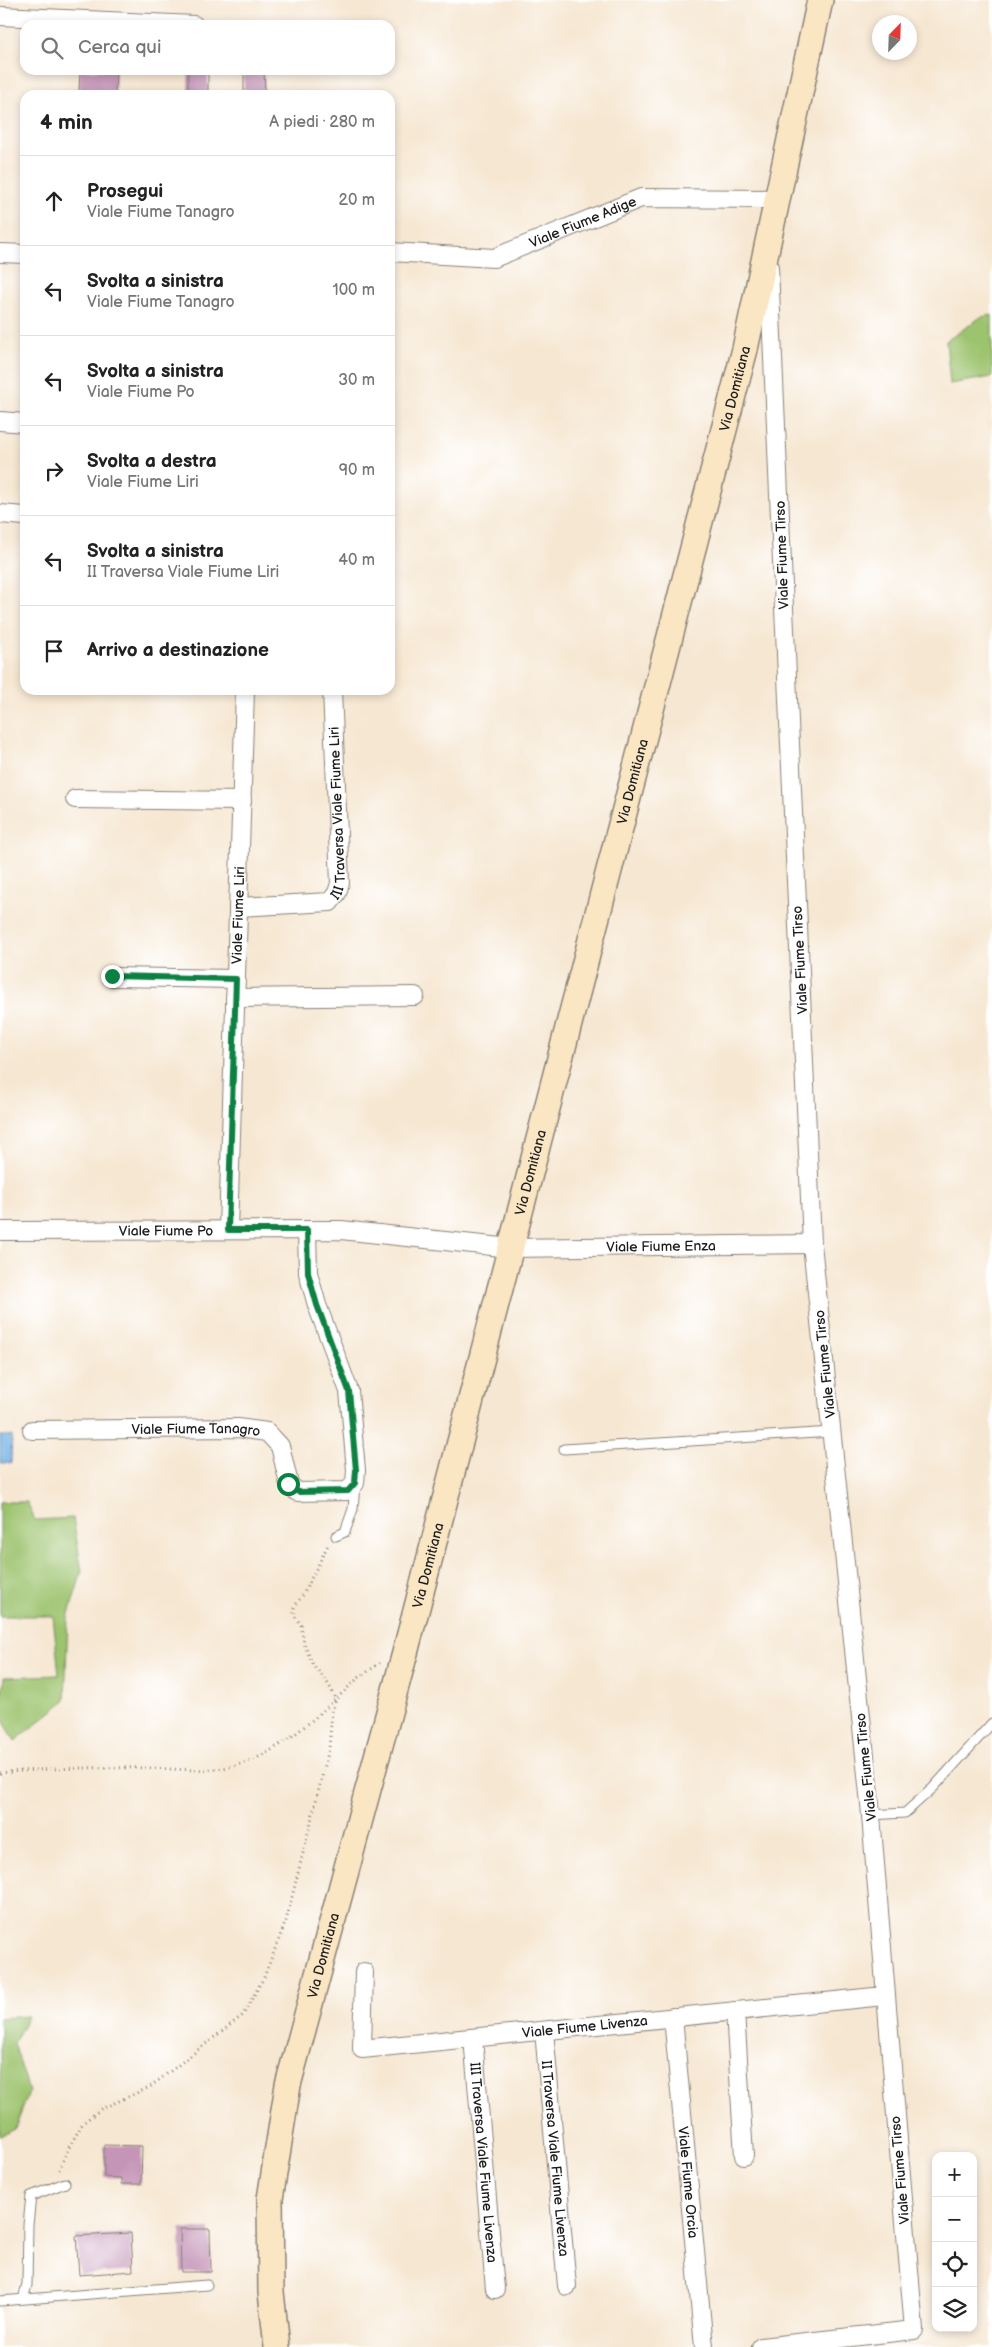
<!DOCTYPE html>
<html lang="it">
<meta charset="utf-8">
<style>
:root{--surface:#fff;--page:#f2f2f2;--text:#222;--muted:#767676;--line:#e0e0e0}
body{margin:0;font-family:"Balsamiq Sans",sans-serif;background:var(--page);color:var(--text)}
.controls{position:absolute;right:15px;bottom:15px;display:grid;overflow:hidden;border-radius:10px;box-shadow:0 2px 8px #0003}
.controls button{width:45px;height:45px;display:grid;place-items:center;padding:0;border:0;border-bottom:1px solid var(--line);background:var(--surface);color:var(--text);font:25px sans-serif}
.compass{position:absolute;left:872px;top:15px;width:45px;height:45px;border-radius:50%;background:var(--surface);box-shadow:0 2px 8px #0003;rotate:23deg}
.stop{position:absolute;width:15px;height:15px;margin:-11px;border:4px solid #0b8043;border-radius:50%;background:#fff}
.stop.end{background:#0b8043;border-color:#fff;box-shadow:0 1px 5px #0008}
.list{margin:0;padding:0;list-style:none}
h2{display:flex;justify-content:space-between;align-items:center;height:65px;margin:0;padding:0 20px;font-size:21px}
h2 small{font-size:16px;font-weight:400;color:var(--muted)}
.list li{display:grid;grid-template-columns:32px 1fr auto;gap:15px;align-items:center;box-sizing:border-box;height:90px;padding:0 20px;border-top:1px solid var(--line)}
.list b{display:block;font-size:19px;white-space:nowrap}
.list p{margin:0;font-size:16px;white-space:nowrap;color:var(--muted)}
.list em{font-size:16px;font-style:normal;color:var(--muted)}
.icon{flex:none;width:28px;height:28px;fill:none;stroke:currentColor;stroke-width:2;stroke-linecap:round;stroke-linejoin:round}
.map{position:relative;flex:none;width:992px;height:2347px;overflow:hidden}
.search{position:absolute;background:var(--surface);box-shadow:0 2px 8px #0003;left:20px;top:20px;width:375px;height:55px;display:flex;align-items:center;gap:12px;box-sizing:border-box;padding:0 18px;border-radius:15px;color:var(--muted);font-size:19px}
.panel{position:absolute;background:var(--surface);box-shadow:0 2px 8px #0003;left:20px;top:90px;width:375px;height:605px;border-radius:15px}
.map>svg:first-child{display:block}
.green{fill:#9cc36d;stroke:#5c7044}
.water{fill:#71b0e4;stroke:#466680}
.building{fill:#c495b7}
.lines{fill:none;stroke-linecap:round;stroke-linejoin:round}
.lane-casing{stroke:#898277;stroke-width:11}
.street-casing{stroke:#898277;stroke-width:20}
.secondary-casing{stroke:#898277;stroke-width:28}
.path{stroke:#898277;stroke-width:3;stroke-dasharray:1 4;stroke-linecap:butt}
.lane{stroke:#fff;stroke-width:9}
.street{stroke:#fff;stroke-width:18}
.secondary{stroke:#fbe6c4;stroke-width:25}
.route{stroke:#0b8043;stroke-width:6}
.labels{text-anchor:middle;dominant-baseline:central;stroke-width:5;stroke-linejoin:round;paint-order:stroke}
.street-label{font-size:14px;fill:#1c1c1c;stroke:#fff}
</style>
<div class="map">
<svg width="992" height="2347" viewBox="0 0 992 2347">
<rect width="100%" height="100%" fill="#fff"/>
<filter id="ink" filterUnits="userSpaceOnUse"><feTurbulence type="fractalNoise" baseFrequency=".02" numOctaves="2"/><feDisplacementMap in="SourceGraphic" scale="10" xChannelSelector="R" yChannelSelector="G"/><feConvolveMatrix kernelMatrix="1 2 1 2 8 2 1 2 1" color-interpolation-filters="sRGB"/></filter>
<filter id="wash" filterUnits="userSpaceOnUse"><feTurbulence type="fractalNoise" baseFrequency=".0096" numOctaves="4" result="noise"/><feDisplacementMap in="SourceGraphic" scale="20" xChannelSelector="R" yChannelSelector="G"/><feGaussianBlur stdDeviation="1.12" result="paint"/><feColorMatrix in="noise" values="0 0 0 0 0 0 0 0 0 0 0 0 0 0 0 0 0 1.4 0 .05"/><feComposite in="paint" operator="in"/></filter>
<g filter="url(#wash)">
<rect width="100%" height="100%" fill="#f6e7d2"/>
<g class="green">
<polygon points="992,315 992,377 950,384 946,341 981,317"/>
<polygon points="0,1502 27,1502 35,1520 73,1518 82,1571 68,1617 65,1701 15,1741 0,1715 4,1677 59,1675 53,1616 0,1616"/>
<polygon points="28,2016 14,2043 29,2092 15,2129 0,2136 0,2018"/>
</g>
<polygon class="water" points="0,1436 12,1436 11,1463 0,1463"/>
<g id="blocks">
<g class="building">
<polygon points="80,70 116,70 115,94 79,93"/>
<rect x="188" y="70" width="20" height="23"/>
<polygon points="244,70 264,70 265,94 244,94"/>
<polygon points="104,2145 142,2146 141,2184 121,2184 121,2178 104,2177"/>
<polygon points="180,2229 210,2229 211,2272 181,2272"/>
<polygon points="131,2233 133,2271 79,2275 76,2236"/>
</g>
</g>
</g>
<g filter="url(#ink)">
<use href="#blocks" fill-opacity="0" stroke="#898277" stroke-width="1"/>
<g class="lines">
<g class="lane-casing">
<g id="lane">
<polyline points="564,1449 832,1432"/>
<polyline points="336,1536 345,1532 353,1509 355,1485"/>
<polyline points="871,1815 905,1813 933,1788 992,1723"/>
<polyline points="23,2299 27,2285 28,2225 31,2196 65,2183"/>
<polyline points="0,2301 207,2285"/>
</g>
</g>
<g class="street-casing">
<g id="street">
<polyline points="0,16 194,25"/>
<path id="s1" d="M390,252L494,258L641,198L778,199"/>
<polyline points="0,253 25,254"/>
<polyline points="0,421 25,423"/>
<polyline points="0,514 25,516"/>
<polyline points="75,799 242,801"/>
<path id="s2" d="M238,907L330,902L337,893L340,883L332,690"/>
<polyline points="112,977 236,979"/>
<polyline points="235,998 415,996"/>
<path id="s3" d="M228,1230L245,690"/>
<path id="s4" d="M0,1231L341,1230L511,1248L812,1244"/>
<path id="s5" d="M32,1430L238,1428L267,1432L280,1446L289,1484L297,1492L348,1491L355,1483L356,1470L349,1391L317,1305L308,1273L307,1230"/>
<path id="s6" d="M364,1972L362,2049L884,1996"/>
<polyline points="735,2011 744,2156"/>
<path id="s7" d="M673,2017L704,2347"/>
<path id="s8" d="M544,2031L567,2286"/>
<path id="s9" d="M473,2038L495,2289"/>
<polyline points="761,2347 914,2330 870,1804 812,1244 769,267"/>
</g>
</g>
<g class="secondary-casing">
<g id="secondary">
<path id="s10" d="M277,2347L271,2292L270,2199L288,2085L405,1653L745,349L820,0"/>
</g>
</g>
<g class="path">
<path d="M0,1773C49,1768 99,1767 148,1768C184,1769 216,1774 250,1761C281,1748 311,1722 336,1699L329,1685L312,1663L304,1643L301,1625L294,1615V1607L303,1595L328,1545"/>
<polyline points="59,2170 68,2149 83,2123 101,2109 150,2087 243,2015 264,1977 286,1921 329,1749 332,1711 336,1699 357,1679 380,1663"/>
</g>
<use href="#lane" class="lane"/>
<use href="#street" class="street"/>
<use href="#secondary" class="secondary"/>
</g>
</g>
<g class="lines" filter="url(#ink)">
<polyline class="route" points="112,976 236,979 228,1230 307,1230 308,1273 317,1305 349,1391 356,1470 355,1483 348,1491 298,1492 288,1484"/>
</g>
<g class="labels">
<g class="street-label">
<text stroke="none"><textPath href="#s1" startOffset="200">Viale Fiume Adige</textPath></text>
<text stroke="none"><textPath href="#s10" startOffset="2018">Via Domitiana</textPath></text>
<text transform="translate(782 555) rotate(-92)">Viale Fiume Tirso</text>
<text stroke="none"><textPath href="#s10" startOffset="1612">Via Domitiana</textPath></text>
<text stroke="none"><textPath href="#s2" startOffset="184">III Traversa Viale Fiume Liri</textPath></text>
<text stroke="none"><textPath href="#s3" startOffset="315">Viale Fiume Liri</textPath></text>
<text transform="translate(800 960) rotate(-93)">Viale Fiume Tirso</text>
<text stroke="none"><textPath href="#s10" startOffset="1208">Via Domitiana</textPath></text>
<text stroke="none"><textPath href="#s4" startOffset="166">Viale Fiume Po</textPath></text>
<text stroke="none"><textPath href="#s4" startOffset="662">Viale Fiume Enza</textPath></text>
<text transform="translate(825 1364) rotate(-96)">Viale Fiume Tirso</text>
<text stroke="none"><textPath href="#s5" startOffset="164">Viale Fiume Tanagro</textPath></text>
<text stroke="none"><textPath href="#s10" startOffset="802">Via Domitiana</textPath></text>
<text transform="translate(866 1767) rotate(-96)">Viale Fiume Tirso</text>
<text stroke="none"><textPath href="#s10" startOffset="398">Via Domitiana</textPath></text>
<text stroke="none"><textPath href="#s6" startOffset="301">Viale Fiume Livenza</textPath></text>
<text stroke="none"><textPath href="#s8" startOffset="128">II Traversa Viale Fiume Livenza</textPath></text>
<text stroke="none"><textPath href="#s9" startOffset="125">III Traversa Viale Fiume Livenza</textPath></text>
<text transform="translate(900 2170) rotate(-95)">Viale Fiume Tirso</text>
<text stroke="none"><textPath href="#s7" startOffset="166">Viale Fiume Orcia</textPath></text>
</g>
</g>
</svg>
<div class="controls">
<button>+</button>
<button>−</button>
<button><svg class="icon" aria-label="locate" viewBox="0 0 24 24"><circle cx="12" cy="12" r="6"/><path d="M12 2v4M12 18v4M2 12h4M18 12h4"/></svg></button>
<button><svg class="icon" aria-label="layers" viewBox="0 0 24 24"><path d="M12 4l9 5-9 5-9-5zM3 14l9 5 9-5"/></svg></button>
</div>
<svg class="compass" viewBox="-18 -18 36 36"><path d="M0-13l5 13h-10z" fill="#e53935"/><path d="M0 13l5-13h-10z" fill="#767676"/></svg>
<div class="stop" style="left:288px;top:1484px"></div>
<div class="stop end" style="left:112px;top:976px"></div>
<div class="search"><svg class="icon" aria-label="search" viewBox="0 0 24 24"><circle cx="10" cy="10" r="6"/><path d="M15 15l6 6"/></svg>Cerca qui</div>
<section class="panel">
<h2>4 min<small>A piedi · 280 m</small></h2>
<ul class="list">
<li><svg class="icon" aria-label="ahead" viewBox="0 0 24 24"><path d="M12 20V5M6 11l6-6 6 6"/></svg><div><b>Prosegui</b><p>Viale Fiume Tanagro</p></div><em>20 m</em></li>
<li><svg class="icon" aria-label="left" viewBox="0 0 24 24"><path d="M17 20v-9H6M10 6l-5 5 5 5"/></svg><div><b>Svolta a sinistra</b><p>Viale Fiume Tanagro</p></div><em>100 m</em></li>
<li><svg class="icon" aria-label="left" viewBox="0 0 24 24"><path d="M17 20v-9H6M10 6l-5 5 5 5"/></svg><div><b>Svolta a sinistra</b><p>Viale Fiume Po</p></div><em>30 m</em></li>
<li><svg class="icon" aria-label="right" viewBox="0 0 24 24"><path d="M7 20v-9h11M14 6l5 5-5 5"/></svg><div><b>Svolta a destra</b><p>Viale Fiume Liri</p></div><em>90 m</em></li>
<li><svg class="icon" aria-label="left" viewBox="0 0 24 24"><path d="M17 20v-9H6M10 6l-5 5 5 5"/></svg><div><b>Svolta a sinistra</b><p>II Traversa Viale Fiume Liri</p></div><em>40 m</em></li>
<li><svg class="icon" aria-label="arrive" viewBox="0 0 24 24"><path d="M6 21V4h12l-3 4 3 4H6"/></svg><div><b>Arrivo a destinazione</b></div></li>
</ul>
</section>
</div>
